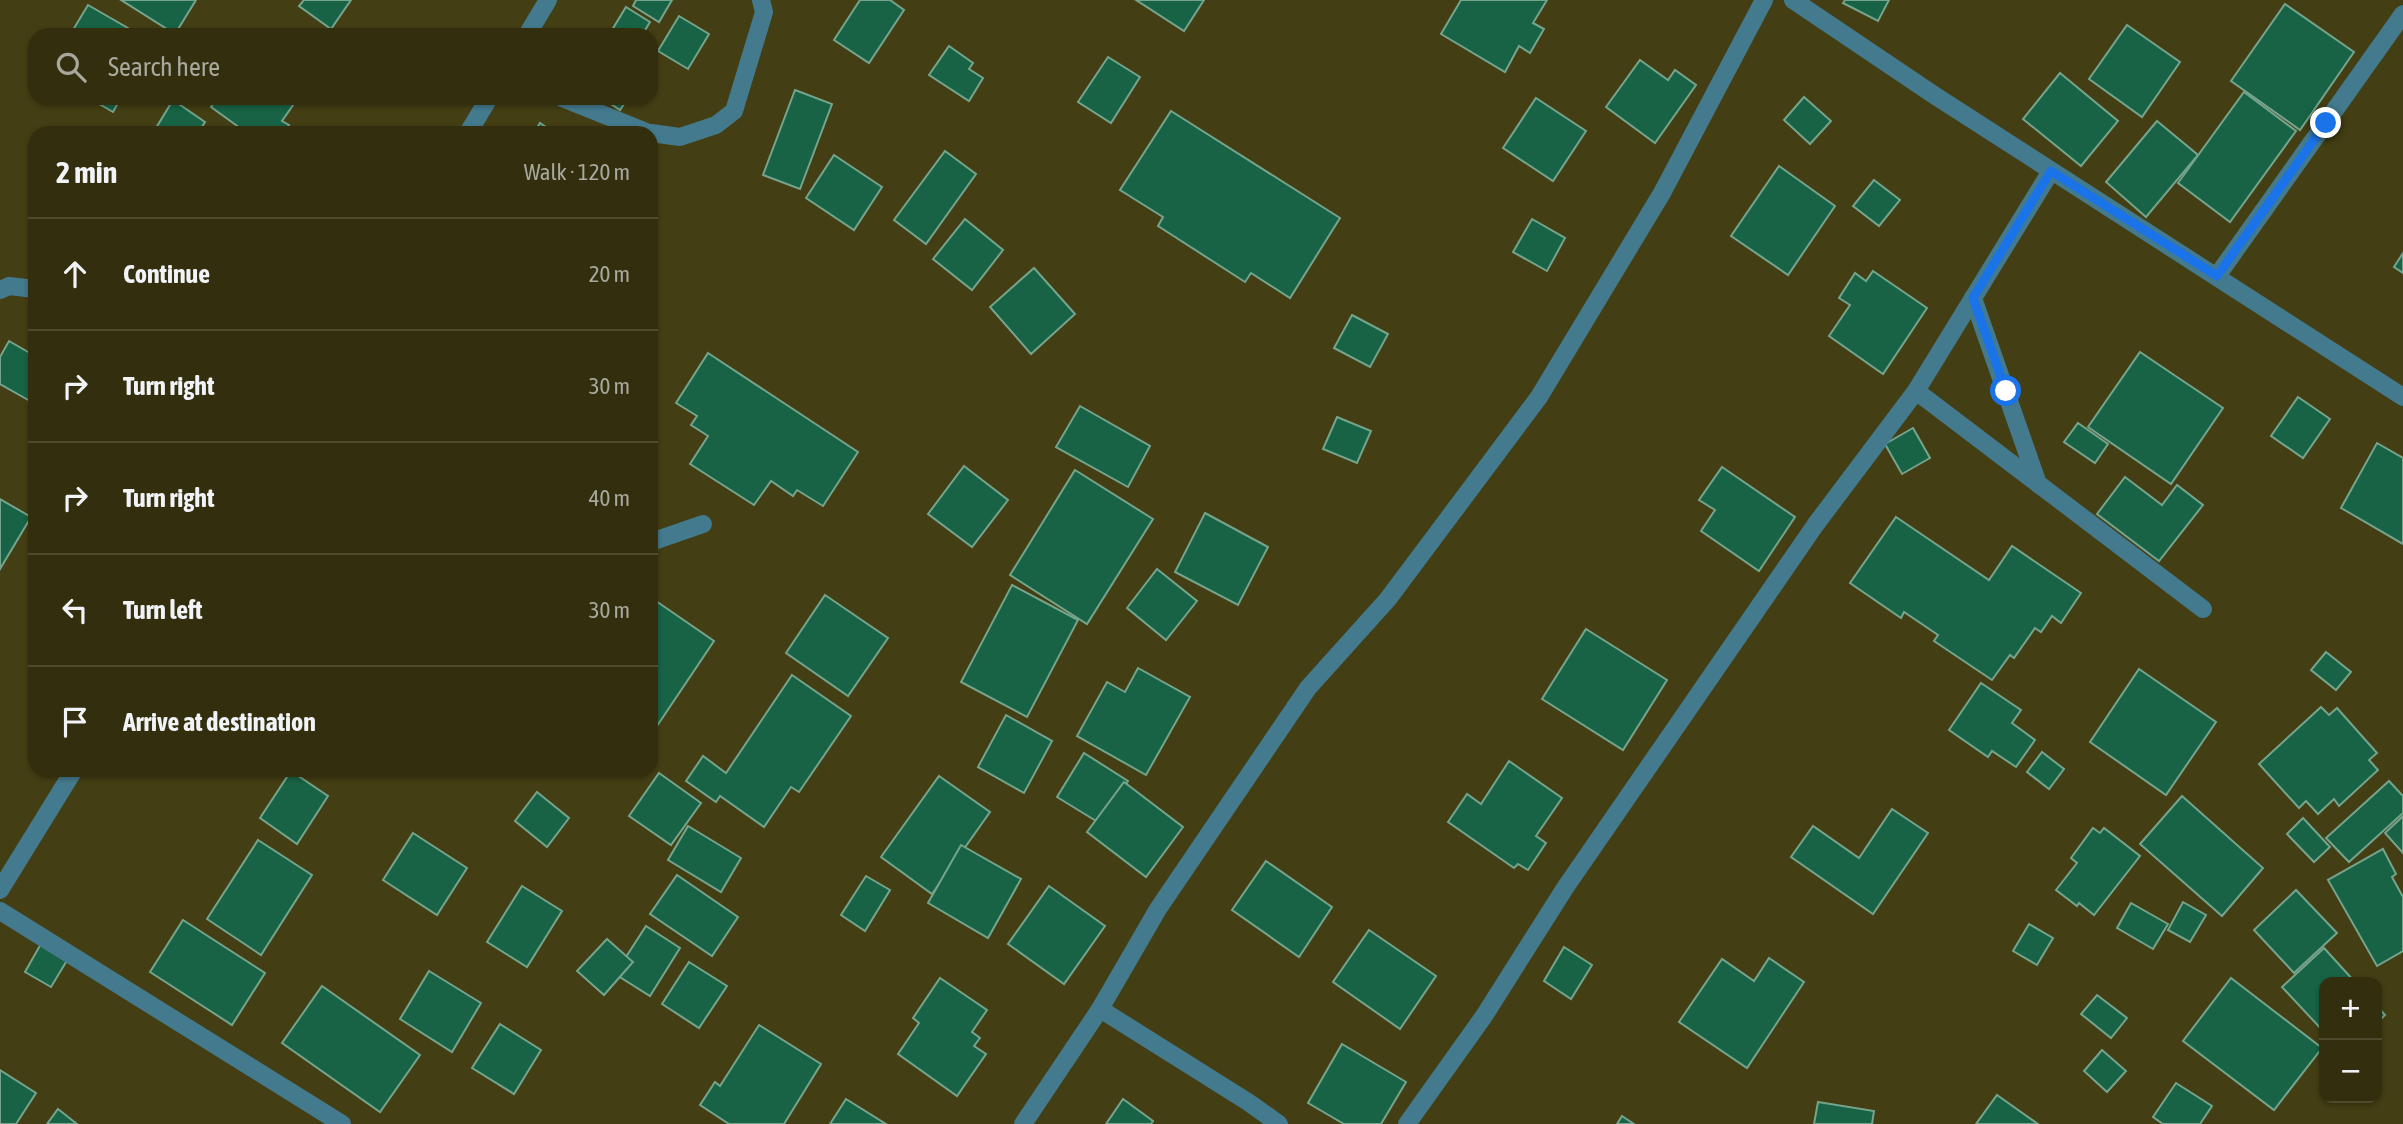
<!DOCTYPE html>
<meta charset="utf-8">
<style>
:root{--surface:#322e0e;--page:#3a3617;--text:#f1f3f6;--muted:#a8a89e;--line:#4d4a2e}
body{margin:0;font-family:"Asap Condensed",sans-serif;background:var(--page);color:var(--text)}
.controls{position:absolute;right:21px;bottom:21px;display:grid;overflow:hidden;border-radius:14px;box-shadow:0 2px 5px #0004}
.controls button{width:63px;height:63px;display:grid;place-items:center;padding:0;border:0;border-bottom:2px solid var(--line);background:var(--surface);color:var(--text);font:35px sans-serif}
.stop{position:absolute;width:21px;height:21px;margin:-16px;border:5px solid #1a73e8;border-radius:50%;background:#fff}
.stop.end{background:#1a73e8;border-color:#fff;box-shadow:0 2px 7px #0008}
.list{margin:0;padding:0;list-style:none}
h2{display:flex;justify-content:space-between;align-items:center;height:91px;margin:0;padding:0 28px;font-size:30px}
h2 small{font-size:23px;font-weight:400;color:var(--muted)}
.list li{display:grid;grid-template-columns:46px 1fr auto;gap:21px;align-items:center;box-sizing:border-box;height:112px;padding:0 28px;border-top:2px solid var(--line)}
.list b{display:block;font-size:26px;white-space:nowrap}
.list em{font-size:23px;font-style:normal;color:var(--muted)}
.icon{flex:none;width:38px;height:38px;fill:none;stroke:currentColor;stroke-width:2;stroke-linecap:round;stroke-linejoin:round}
.map{position:relative;flex:none;width:2403px;height:1124px;overflow:hidden}
.search{position:absolute;background:var(--surface);box-shadow:0 2px 5px #0004;left:28px;top:28px;width:630px;height:77px;display:flex;align-items:center;gap:18px;box-sizing:border-box;padding:0 24px;border-radius:21px;color:var(--muted);font-size:26px}
.panel{position:absolute;background:var(--surface);box-shadow:0 2px 5px #0004;left:28px;top:126px;width:630px;height:651px;border-radius:21px}
.map>svg:first-child{display:block}
.building{fill:#186345;stroke:#75a48d;stroke-width:2}
.lines{fill:none;stroke-linecap:round;stroke-linejoin:round}
.minor{stroke:#437a8d;stroke-width:18}
.route{stroke:#1a73e8;stroke-width:9}
</style>
<div class="map">
<svg width="2403" height="1124" viewBox="0 0 2403 1124">
<rect width="100%" height="100%" fill="#433e13"/>
<g class="building">
<polygon points="121,0 196,0 175,34"/>
<polygon points="304,0 351,0 331,29 299,6"/>
<polygon points="636,0 672,0 659,22 633,6"/>
<polygon points="860,0 890,0 904,10 869,63 834,40"/>
<polygon points="1136,0 1204,0 1184,31"/>
<polygon points="1461,0 1547,0 1533,23 1544,29 1530,53 1519,46 1505,72 1441,34"/>
<polygon points="1845,0 1889,0 1878,21 1843,3"/>
<polygon points="2285,4 2354,52 2300,130 2231,81"/>
<polygon points="88,5 140,35 70,35"/>
<polygon points="626,7 650,22 642,35 621,35 612,30"/>
<polygon points="679,16 709,34 688,69 658,51"/>
<polygon points="2127,25 2180,62 2142,117 2089,79"/>
<polygon points="949,46 973,63 969,69 983,78 969,101 929,75"/>
<polygon points="1108,57 1140,77 1111,123 1078,102"/>
<polygon points="1640,60 1668,80 1675,70 1696,85 1655,143 1606,107"/>
<polygon points="2060,73 2118,121 2081,166 2023,119"/>
<polygon points="795,90 832,104 800,189 763,175"/>
<polygon points="2244,92 2296,131 2230,222 2178,183"/>
<polygon points="1804,97 1831,121 1810,144 1784,120"/>
<polygon points="89,98 121,98 113,112"/>
<polygon points="217,98 298,98 282,121 289,125 283,133 247,133 211,107"/>
<polygon points="602,98 628,98 620,110"/>
<polygon points="1536,98 1586,131 1553,181 1503,148"/>
<polygon points="173,100 205,122 198,133 164,133 156,128"/>
<polygon points="1171,111 1340,218 1290,298 1251,273 1245,282 1158,226 1163,217 1120,190"/>
<polygon points="2157,121 2198,155 2146,217 2106,182"/>
<polygon points="540,123 555,133 534,133"/>
<polygon points="945,151 976,174 926,244 894,220"/>
<polygon points="834,155 882,187 854,230 806,198"/>
<polygon points="1779,166 1835,206 1788,275 1731,236"/>
<polygon points="1874,180 1900,200 1879,226 1853,206"/>
<polygon points="965,219 1003,250 972,290 933,259"/>
<polygon points="1532,219 1565,238 1547,271 1513,252"/>
<polygon points="2403,253 2403,273 2394,267"/>
<polygon points="1034,268 1075,314 1031,354 990,307"/>
<polygon points="1873,271 1927,308 1883,374 1829,336 1850,305 1839,298 1855,273 1866,281"/>
<polygon points="1352,315 1388,334 1370,367 1334,348"/>
<polygon points="9,341 35,356 35,392 30,401 0,384 0,357"/>
<polygon points="2140,352 2223,408 2171,484 2088,427"/>
<polygon points="708,353 858,452 823,506 797,490 793,496 771,481 754,505 690,464 708,436 691,425 697,416 676,403"/>
<polygon points="2298,397 2330,419 2303,458 2271,436"/>
<polygon points="1080,406 1150,446 1128,487 1056,447"/>
<polygon points="1337,417 1371,431 1357,463 1323,449"/>
<polygon points="2078,423 2108,444 2095,463 2064,442"/>
<polygon points="1913,428 1930,458 1902,474 1885,444"/>
<polygon points="2377,443 2403,458 2403,544 2341,508"/>
<polygon points="964,466 1008,500 972,547 928,514"/>
<polygon points="1722,467 1795,517 1759,571 1701,531 1715,510 1699,500"/>
<polygon points="1075,470 1153,519 1087,624 1010,575"/>
<polygon points="2125,477 2162,505 2177,485 2203,505 2159,561 2097,514"/>
<polygon points="0,499 31,517 0,569"/>
<polygon points="1205,513 1268,547 1238,605 1175,572"/>
<polygon points="1896,517 1989,580 2012,546 2081,593 2061,623 2052,616 2041,632 2035,628 2014,658 2010,655 1992,680 1934,641 1938,635 1904,612 1901,618 1850,583"/>
<polygon points="1157,569 1197,601 1166,640 1127,608"/>
<polygon points="1012,585 1078,620 1027,717 961,682"/>
<polygon points="825,595 888,638 848,696 786,653"/>
<polygon points="656,601 714,641 651,735 651,608"/>
<polygon points="1586,629 1667,680 1623,750 1542,699"/>
<polygon points="2326,652 2351,672 2336,690 2311,670"/>
<polygon points="1138,668 1190,697 1146,775 1077,736 1107,682 1125,692"/>
<polygon points="2139,669 2216,722 2166,795 2090,742"/>
<polygon points="792,675 851,716 799,792 791,787 764,827 720,796 716,802 686,781 703,756 726,773"/>
<polygon points="1981,683 2021,710 2012,723 2035,740 2016,767 1992,751 1988,757 1949,730"/>
<polygon points="2321,707 2329,715 2337,708 2377,753 2369,760 2378,770 2339,806 2334,799 2318,814 2306,801 2299,808 2259,764"/>
<polygon points="1006,715 1052,741 1024,793 978,767"/>
<polygon points="2042,752 2064,769 2049,789 2027,772"/>
<polygon points="1084,753 1128,781 1101,824 1057,797"/>
<polygon points="1509,761 1562,798 1536,836 1546,843 1528,870 1518,864 1514,868 1448,822 1467,794 1481,804"/>
<polygon points="291,771 328,796 297,844 260,818"/>
<polygon points="659,773 701,803 671,845 629,816"/>
<polygon points="939,776 990,812 932,894 881,857"/>
<polygon points="2389,781 2403,796 2403,813 2349,862 2326,838"/>
<polygon points="1124,782 1183,827 1146,877 1087,832"/>
<polygon points="537,792 569,818 547,847 515,821"/>
<polygon points="2182,796 2263,868 2222,916 2140,844"/>
<polygon points="1892,809 1928,833 1873,914 1791,857 1813,826 1859,858"/>
<polygon points="2403,816 2403,853 2385,833"/>
<polygon points="2303,818 2330,847 2314,862 2287,834"/>
<polygon points="688,826 741,858 721,892 668,860"/>
<polygon points="2093,828 2100,833 2104,828 2140,856 2094,915 2079,903 2077,906 2056,890 2077,863 2071,858"/>
<polygon points="413,833 467,868 437,915 383,880"/>
<polygon points="258,840 312,875 261,955 207,919"/>
<polygon points="961,845 1021,879 988,938 928,903"/>
<polygon points="2383,849 2396,874 2392,877 2403,897 2403,951 2377,966 2328,880"/>
<polygon points="1266,861 1332,907 1299,957 1232,910"/>
<polygon points="677,875 738,917 712,956 650,914"/>
<polygon points="866,876 890,890 865,931 841,915"/>
<polygon points="522,886 562,911 527,967 487,942"/>
<polygon points="1049,886 1105,926 1064,984 1008,944"/>
<polygon points="2296,890 2337,933 2294,973 2254,930"/>
<polygon points="2183,902 2206,915 2190,942 2168,930"/>
<polygon points="2131,903 2168,924 2153,949 2117,928"/>
<polygon points="183,920 265,973 232,1025 150,972"/>
<polygon points="2029,924 2053,938 2037,965 2013,951"/>
<polygon points="646,926 680,948 650,996 615,974"/>
<polygon points="1369,930 1436,976 1400,1029 1333,982"/>
<polygon points="607,939 633,962 604,995 577,971"/>
<polygon points="42,942 69,957 51,987 25,972"/>
<polygon points="1564,947 1592,965 1571,999 1544,981"/>
<polygon points="2324,948 2355,982 2324,982 2324,1032 2282,987"/>
<polygon points="1769,958 1804,982 1747,1068 1679,1022 1722,959 1754,981"/>
<polygon points="689,962 727,986 699,1028 662,1004"/>
<polygon points="429,971 481,1003 452,1052 400,1019"/>
<polygon points="940,978 987,1010 972,1032 980,1038 974,1046 986,1054 957,1096 898,1054 919,1023 913,1018"/>
<polygon points="2231,978 2322,1048 2274,1110 2183,1041"/>
<polygon points="322,986 420,1055 380,1112 282,1043"/>
<polygon points="2097,995 2127,1018 2111,1038 2081,1014"/>
<polygon points="2377,1006 2385,1015 2377,1023"/>
<polygon points="500,1024 541,1050 514,1094 472,1068"/>
<polygon points="759,1025 821,1064 784,1124 729,1124 700,1105 715,1082 720,1086"/>
<polygon points="1342,1044 1406,1082 1381,1124 1344,1124 1308,1103"/>
<polygon points="2102,1050 2126,1071 2107,1092 2084,1071"/>
<polygon points="0,1070 36,1093 16,1124 0,1124"/>
<polygon points="2176,1083 2212,1106 2200,1124 2163,1124 2153,1117"/>
<polygon points="1997,1095 2038,1124 1976,1124"/>
<polygon points="846,1099 886,1124 830,1124"/>
<polygon points="1123,1099 1153,1121 1151,1124 1106,1124"/>
<polygon points="1818,1102 1874,1111 1872,1124 1814,1124"/>
<polygon points="58,1109 77,1124 47,1124"/>
<polygon points="1622,1116 1634,1124 1617,1124"/>
</g>
<g class="lines">
<g class="minor">
<polyline points="1793,0 1934,95 2403,397"/>
<polyline points="527,35 548,0"/>
<polyline points="562,98 649,133"/>
<polyline points="468,133 489,98"/>
<polyline points="651,133 680,137 716,125 734,111 764,12 761,0"/>
<polyline points="2217,276 2403,14"/>
<polyline points="0,290 9,286 35,289"/>
<polyline points="1973,298 2038,484"/>
<polyline points="1916,391 2203,609"/>
<polyline points="651,542 703,524"/>
<polyline points="0,890 74,770"/>
<polyline points="0,911 342,1124"/>
<polyline points="1100,1009 1248,1102 1279,1124"/>
<polyline points="1023,1124 1100,1009 1158,909 1308,688 1388,599 1539,397 1662,193 1764,0"/>
<polyline points="1407,1124 1484,1016 1565,888 1816,524 1916,391 2051,171"/>
</g>
</g>
<g class="lines">
<polyline class="route" points="2006,391 1973,298 2051,171 2217,276 2326,123"/>
</g>
</svg>
<div class="controls">
<button>+</button>
<button>−</button>
</div>
<div class="stop" style="left:2006px;top:391px"></div>
<div class="stop end" style="left:2326px;top:123px"></div>
<div class="search"><svg class="icon" aria-label="search" viewBox="0 0 24 24"><circle cx="10" cy="10" r="6"/><path d="M15 15l6 6"/></svg>Search here</div>
<section class="panel">
<h2>2 min<small>Walk · 120 m</small></h2>
<ul class="list">
<li><svg class="icon" aria-label="ahead" viewBox="0 0 24 24"><path d="M12 20V5M6 11l6-6 6 6"/></svg><div><b>Continue</b></div><em>20 m</em></li>
<li><svg class="icon" aria-label="right" viewBox="0 0 24 24"><path d="M7 20v-9h11M14 6l5 5-5 5"/></svg><div><b>Turn right</b></div><em>30 m</em></li>
<li><svg class="icon" aria-label="right" viewBox="0 0 24 24"><path d="M7 20v-9h11M14 6l5 5-5 5"/></svg><div><b>Turn right</b></div><em>40 m</em></li>
<li><svg class="icon" aria-label="left" viewBox="0 0 24 24"><path d="M17 20v-9H6M10 6l-5 5 5 5"/></svg><div><b>Turn left</b></div><em>30 m</em></li>
<li><svg class="icon" aria-label="arrive" viewBox="0 0 24 24"><path d="M6 21V4h12l-3 4 3 4H6"/></svg><div><b>Arrive at destination</b></div></li>
</ul>
</section>
</div>
